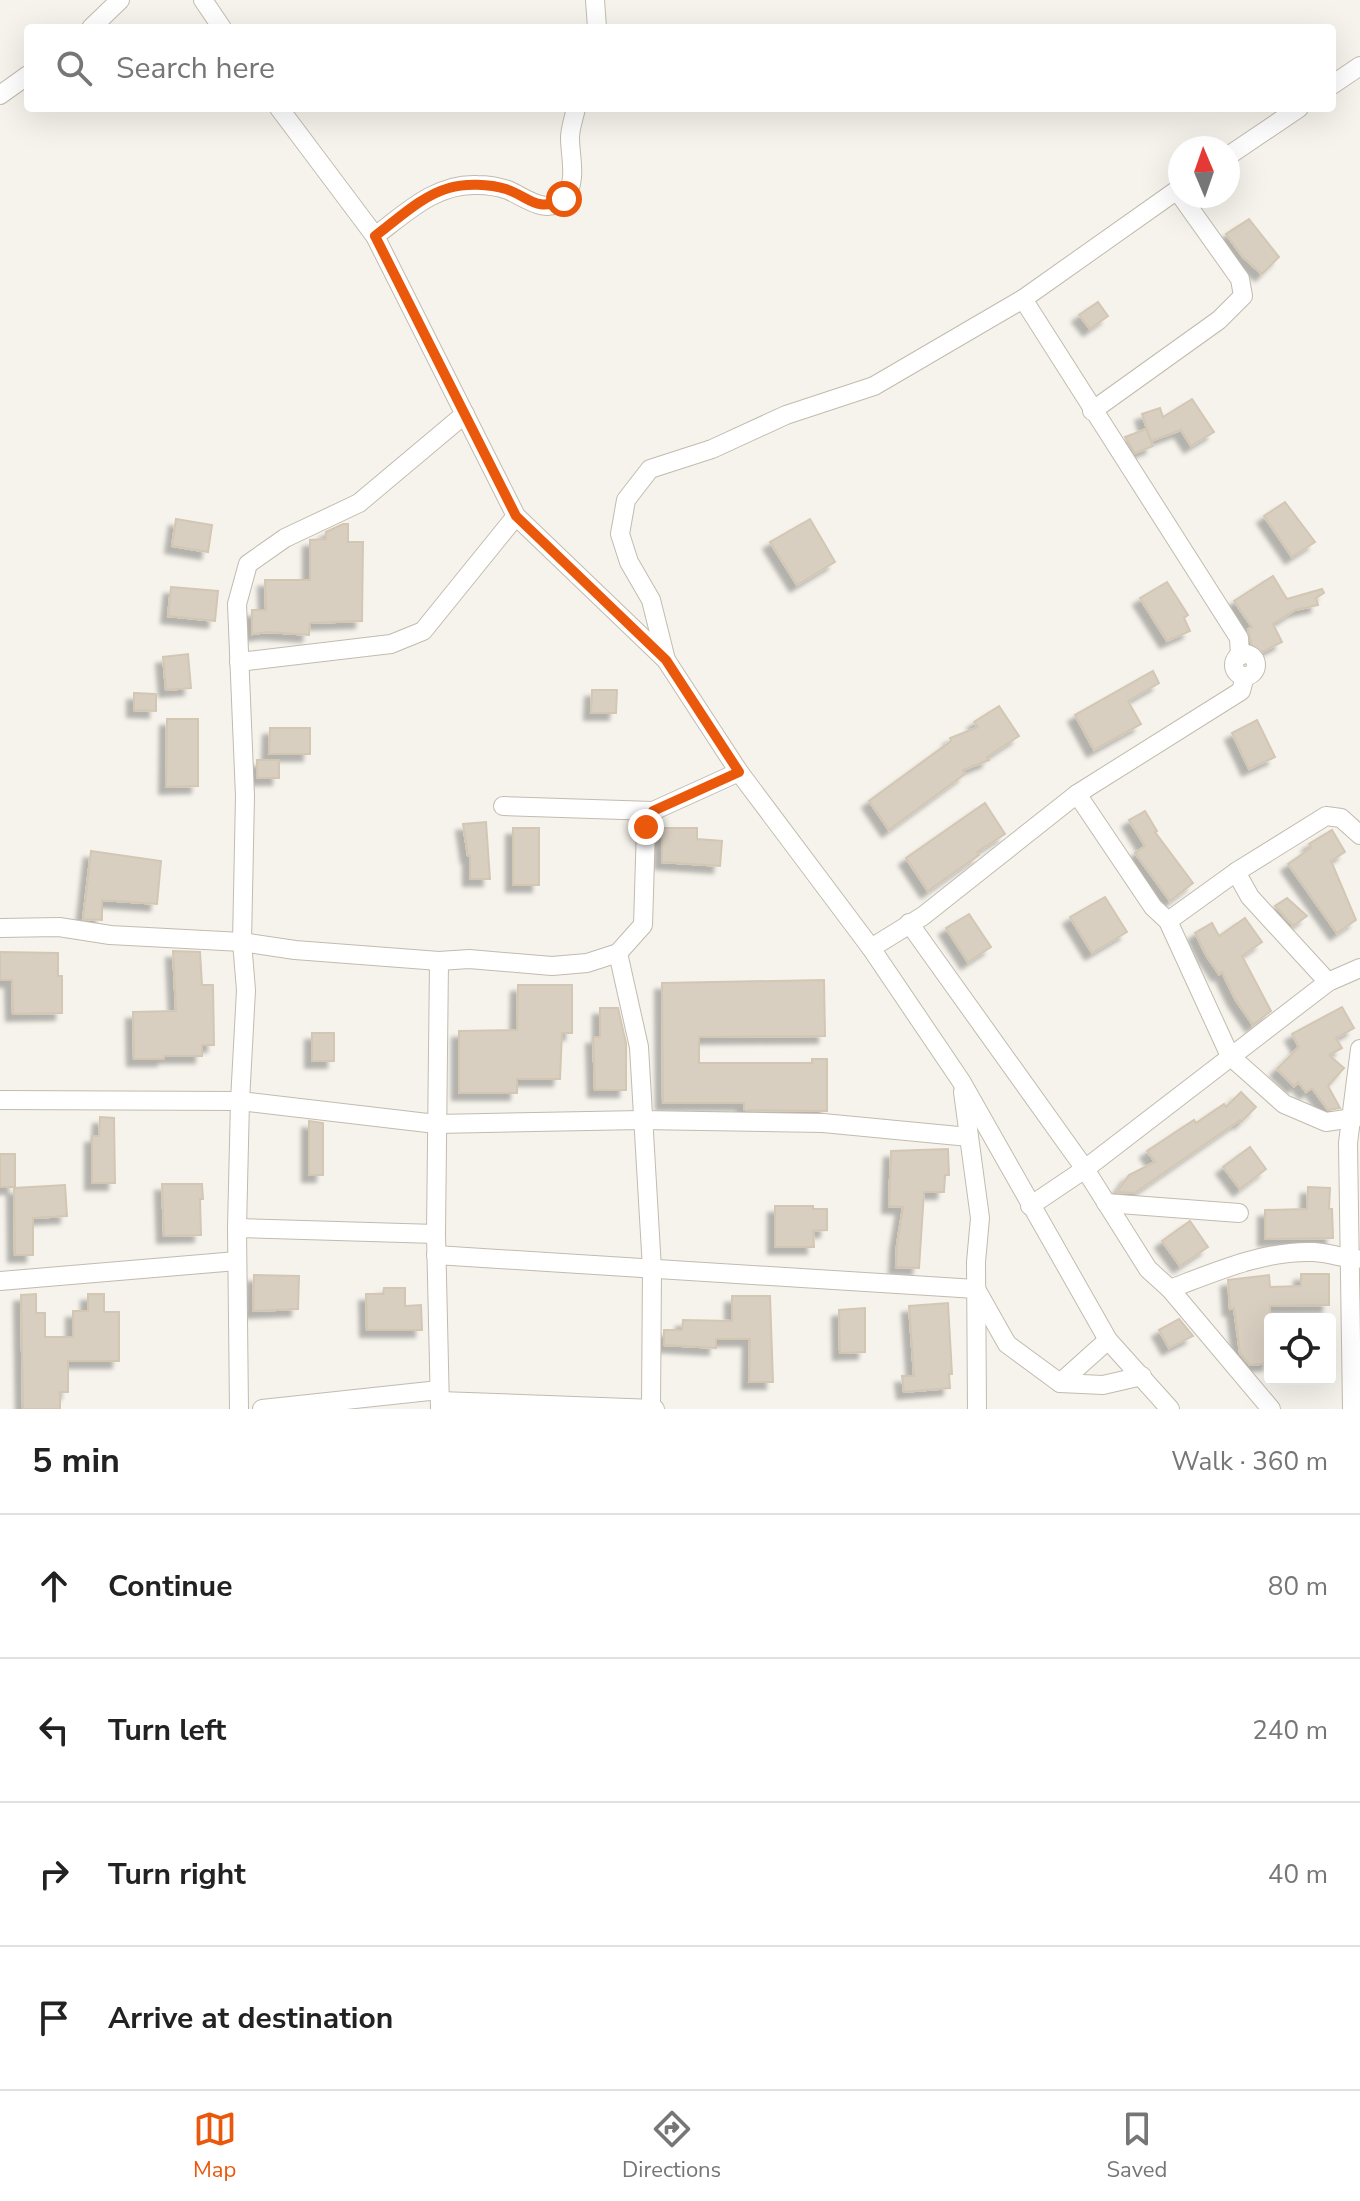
<!DOCTYPE html>
<meta charset="utf-8">
<style>
:root{--surface:#fff;--page:#f6f6f6;--text:#222;--muted:#767676;--line:#e0e0e0;--accent:#ea580c}
body{margin:0;font-family:"Nunito Sans",sans-serif;background:var(--page);color:var(--text)}
.controls{position:absolute;right:24px;bottom:24px;display:grid;overflow:hidden;border-radius:8px;box-shadow:0 8px 32px #0002}
.controls button{width:72px;height:72px;display:grid;place-items:center;padding:0;border:0;border-bottom:2px solid var(--line);background:var(--surface);color:var(--text);font:40px sans-serif}
.compass{position:absolute;left:1168px;top:136px;width:72px;height:72px;border-radius:50%;background:var(--surface);box-shadow:0 8px 32px #0002;rotate:358deg}
.stop{position:absolute;width:24px;height:24px;margin:-18px;border:6px solid #ea580c;border-radius:50%;background:#fff}
.stop.end{background:#ea580c;border-color:#fff;box-shadow:0 2px 8px #0008}
.list{margin:0;padding:0;list-style:none}
h2{display:flex;justify-content:space-between;align-items:center;height:104px;margin:0;padding:0 32px;font-size:34px}
h2 small{font-size:26px;font-weight:400;color:var(--muted)}
.list li{display:grid;grid-template-columns:52px 1fr auto;gap:24px;align-items:center;box-sizing:border-box;height:144px;padding:0 32px;border-top:2px solid var(--line)}
.list b{display:block;font-size:30px;white-space:nowrap}
.list em{font-size:26px;font-style:normal;color:var(--muted)}
.icon{flex:none;width:44px;height:44px;fill:none;stroke:currentColor;stroke-width:2;stroke-linecap:round;stroke-linejoin:round}
.map{position:relative;flex:none;width:1360px;height:1409px;overflow:hidden}
.search{position:absolute;background:var(--surface);box-shadow:0 8px 32px #0002;left:24px;right:24px;top:24px;height:88px;display:flex;align-items:center;gap:20px;box-sizing:border-box;padding:0 28px;border-radius:8px;color:var(--muted);font-size:30px}
.sheet{height:680px;background:var(--surface)}
nav{display:flex;justify-content:space-around;align-items:center;box-sizing:border-box;height:112px;border-top:2px solid var(--line);background:var(--surface);font-size:22px;color:var(--muted)}
nav a{display:grid;justify-items:center;gap:4px}
nav .on{color:var(--accent)}
.map>svg:first-child{display:block}
.building{fill:#d8cfc1;stroke:#d3c7b4;stroke-width:2;filter:url(#shadow)}
.lines{fill:none;stroke-linecap:round;stroke-linejoin:round}
.street-casing{stroke:#c2bbae;stroke-width:20}
.street{stroke:#fff;stroke-width:18}
.route{stroke:#ea580c;stroke-width:10}
</style>
<div class="map">
<svg width="1360" height="1409" viewBox="0 0 1360 1409">
<defs>
<filter id="shadow"><feDropShadow dx="-7" dy="7" stdDeviation="2" flood-color="#0004"/></filter>
</defs>
<rect width="100%" height="100%" fill="#f6f3ec"/>
<g class="building">
<polygon points="1249,219 1279,257 1262,274 1243,257 1226,234"/>
<polygon points="1098,302 1108,316 1090,329 1079,315"/>
<polygon points="1192,399 1214,432 1191,446 1181,430 1151,441 1142,414 1160,408 1163,417"/>
<polygon points="1146,429 1153,446 1135,453 1125,437"/>
<polygon points="1285,502 1315,542 1292,557 1264,516"/>
<polygon points="176,519 212,525 208,552 172,546"/>
<polygon points="810,519 835,562 797,585 770,542"/>
<polygon points="343,524 348,524 348,542 363,542 362,621 310,623 309,635 268,632 252,634 252,610 266,610 265,580 310,580 310,540 326,539 326,532"/>
<polygon points="1273,576 1287,599 1322,589 1324,593 1316,598 1318,605 1295,610 1273,624 1282,642 1254,656 1248,629 1252,627 1234,601"/>
<polygon points="1167,582 1188,615 1184,618 1190,631 1167,641 1140,598"/>
<polygon points="171,587 218,591 215,621 168,616"/>
<polygon points="188,654 191,688 166,690 163,657"/>
<polygon points="1153,671 1159,683 1128,701 1141,724 1094,750 1075,715"/>
<polygon points="592,690 617,690 616,713 591,713"/>
<polygon points="134,693 156,694 156,711 134,710"/>
<polygon points="999,706 1019,736 987,757 989,760 963,770 965,774 889,830 869,801 951,741 950,738 978,727 974,722"/>
<polygon points="167,719 198,719 198,786 166,787"/>
<polygon points="1257,720 1275,757 1249,769 1232,733"/>
<polygon points="270,728 310,728 310,754 269,754"/>
<rect x="257" y="760" width="22" height="18"/>
<polygon points="985,803 1005,834 977,852 979,855 928,891 906,858"/>
<polygon points="1145,811 1157,831 1155,832 1193,883 1170,901 1135,853 1145,846 1129,820"/>
<polygon points="486,822 490,879 470,879 470,856 468,856 463,824"/>
<rect x="513" y="828" width="26" height="57"/>
<polygon points="662,828 697,828 697,839 722,841 720,866 662,862"/>
<polygon points="1332,830 1345,852 1331,861 1356,920 1337,933 1288,864 1311,848 1309,844"/>
<polygon points="91,851 161,861 157,904 102,900 102,920 83,919"/>
<polygon points="1105,897 1127,932 1092,953 1070,917"/>
<polygon points="1287,898 1307,916 1293,926 1275,906"/>
<polygon points="969,914 991,947 968,962 946,928"/>
<polygon points="1245,918 1262,942 1242,956 1271,1011 1253,1025 1235,999 1222,972 1219,974 1206,955 1195,933 1212,923 1219,936"/>
<polygon points="173,951 200,952 202,985 213,985 214,1045 202,1045 202,1056 164,1056 164,1059 134,1059 133,1012 176,1011"/>
<polygon points="0,952 58,953 58,976 62,976 62,1013 13,1014 12,980 0,980"/>
<polygon points="824,980 825,1036 699,1037 699,1063 812,1063 812,1059 827,1059 827,1111 744,1110 744,1103 663,1103 662,983"/>
<polygon points="518,985 572,985 572,1033 562,1033 560,1079 517,1079 517,1093 459,1093 459,1031 517,1030"/>
<polygon points="1342,1007 1354,1028 1336,1038 1342,1048 1329,1055 1344,1068 1328,1086 1340,1108 1328,1110 1312,1088 1306,1092 1298,1082 1294,1086 1277,1069 1299,1047 1292,1034"/>
<polygon points="600,1008 618,1008 626,1043 626,1090 595,1090 593,1037 600,1037"/>
<rect x="312" y="1033" width="22" height="28"/>
<polygon points="1241,1092 1256,1107 1241,1122 1240,1120 1135,1193 1117,1192 1129,1175 1155,1162 1147,1151 1194,1120 1196,1123 1224,1104 1226,1107"/>
<polygon points="100,1117 114,1118 115,1183 92,1183 92,1136 99,1136"/>
<polygon points="309,1121 323,1123 323,1175 309,1175"/>
<polygon points="1250,1147 1266,1169 1240,1189 1223,1167"/>
<polygon points="948,1149 949,1175 945,1175 944,1192 924,1192 919,1268 896,1267 897,1244 903,1207 889,1206 891,1151"/>
<rect x="0" y="1154" width="15" height="33"/>
<polygon points="162,1184 202,1184 203,1199 200,1199 201,1235 164,1236"/>
<polygon points="65,1185 67,1216 33,1218 33,1255 15,1255 14,1188"/>
<polygon points="1308,1187 1330,1188 1329,1209 1332,1209 1333,1238 1265,1239 1265,1210 1307,1209"/>
<polygon points="775,1206 813,1206 813,1209 827,1209 827,1230 813,1231 814,1247 775,1247"/>
<polygon points="1190,1221 1208,1247 1180,1266 1162,1241"/>
<polygon points="1301,1274 1329,1274 1329,1305 1270,1306 1270,1363 1250,1365 1240,1353 1234,1308 1230,1309 1228,1280 1269,1275 1270,1287 1301,1286"/>
<polygon points="254,1275 299,1276 298,1309 253,1311"/>
<polygon points="384,1288 405,1288 405,1306 421,1305 422,1330 367,1330 366,1294 383,1294"/>
<polygon points="36,1294 36,1313 45,1313 45,1337 73,1337 73,1311 88,1311 88,1294 104,1294 104,1312 119,1312 119,1361 68,1361 68,1392 60,1392 60,1409 23,1409 21,1295"/>
<polygon points="732,1296 770,1296 773,1382 749,1382 750,1339 716,1339 716,1348 664,1345 664,1330 682,1330 683,1320 732,1321"/>
<polygon points="948,1303 952,1374 949,1374 950,1388 904,1392 902,1376 914,1376 909,1306"/>
<polygon points="865,1308 865,1352 840,1353 839,1310"/>
<polygon points="1179,1319 1193,1336 1169,1348 1159,1330"/>
</g>
<g class="lines">
<g class="street-casing">
<g id="street">
<polyline points="203,0 222,28"/>
<polyline points="595,0 597,28"/>
<polyline points="91,28 120,0"/>
<polyline points="1332,85 1360,66"/>
<polyline points="0,95 28,75"/>
<polyline points="279,108 375,236 516,516 666,660 739,772 871,948 961,1081 1108,1340 1170,1409"/>
<polyline points="1228,156 1299,108"/>
<path d="M375,236C406,213 436,183 477,185C487,185 499,187 508,190C524,197 548,217 564,198C578,182 570,157 570,138C570,128 574,118 576,108"/>
<polyline points="1023,299 1239,638 1240,656"/>
<polyline points="1092,411 1219,320 1243,296 1240,279 1181,196"/>
<circle cx="1245" cy="665" r="11"/>
<polyline points="666,660 651,600 629,562 620,534 626,500 650,469 712,449 786,415 874,386 1023,299 1180,188"/>
<polyline points="239,662 391,644 423,631 516,516"/>
<polyline points="1077,794 1241,691 1245,676"/>
<polyline points="503,806 653,811"/>
<polyline points="1236,872 1250,897 1328,982"/>
<polyline points="1168,921 1236,872 1326,816 1341,818 1360,835"/>
<polyline points="909,923 1085,1169 1148,1269 1170,1289 1271,1409"/>
<polyline points="0,928 59,927 110,935 242,942 245,796 237,604 248,564 285,538 359,503 465,414"/>
<polyline points="871,948 923,916 1077,794 1153,907 1168,921 1230,1056 1284,1104 1326,1122 1360,1117"/>
<polyline points="618,953 639,1047 652,1269 651,1409"/>
<polyline points="439,961 436,1234 440,1409"/>
<polyline points="963,1092 980,1218 976,1262 977,1409"/>
<polyline points="0,1100 240,1101 436,1124 641,1120 823,1123 969,1137"/>
<polyline points="1106,1203 1239,1213"/>
<polyline points="1030,1206 1085,1169 1328,982 1360,968"/>
<polyline points="237,1228 436,1234"/>
<polyline points="436,1255 976,1289 1007,1344 1060,1383 1103,1385 1142,1376"/>
<polyline points="0,1281 237,1261"/>
<path d="M1170,1289C1215,1272 1265,1250 1314,1252C1329,1253 1343,1258 1357,1259"/>
<polyline points="1060,1383 1108,1340"/>
<polyline points="440,1401 655,1409"/>
<polyline points="239,1409 237,1228 240,1101 246,990 242,942 295,950 439,961 469,959 552,966 587,963 618,953 643,925 646,827 653,811 739,772"/>
<polyline points="262,1409 439,1390"/>
<polyline points="1352,1409 1348,1143 1360,1049"/>
</g>
</g>
<use href="#street" class="street"/>
</g>
<g class="lines">
<path class="route" d="M564,199C536,213 530,197 506,189C490,184 465,183 449,188C421,196 398,219 375,236L516,516L666,660L739,772L653,811L646,827"/>
</g>
</svg>
<div class="controls">
<button><svg class="icon" aria-label="locate" viewBox="0 0 24 24"><circle cx="12" cy="12" r="6"/><path d="M12 2v4M12 18v4M2 12h4M18 12h4"/></svg></button>
</div>
<svg class="compass" viewBox="-18 -18 36 36"><path d="M0-13l5 13h-10z" fill="#e53935"/><path d="M0 13l5-13h-10z" fill="#767676"/></svg>
<div class="stop" style="left:564px;top:199px"></div>
<div class="stop end" style="left:646px;top:827px"></div>
<div class="search"><svg class="icon" aria-label="search" viewBox="0 0 24 24"><circle cx="10" cy="10" r="6"/><path d="M15 15l6 6"/></svg>Search here</div>
</div>
<section class="sheet">
<h2>5 min<small>Walk · 360 m</small></h2>
<ul class="list">
<li><svg class="icon" aria-label="ahead" viewBox="0 0 24 24"><path d="M12 20V5M6 11l6-6 6 6"/></svg><div><b>Continue</b></div><em>80 m</em></li>
<li><svg class="icon" aria-label="left" viewBox="0 0 24 24"><path d="M17 20v-9H6M10 6l-5 5 5 5"/></svg><div><b>Turn left</b></div><em>240 m</em></li>
<li><svg class="icon" aria-label="right" viewBox="0 0 24 24"><path d="M7 20v-9h11M14 6l5 5-5 5"/></svg><div><b>Turn right</b></div><em>40 m</em></li>
<li><svg class="icon" aria-label="arrive" viewBox="0 0 24 24"><path d="M6 21V4h12l-3 4 3 4H6"/></svg><div><b>Arrive at destination</b></div></li>
</ul>
</section>
<nav>
<a class="on"><svg class="icon" aria-label="map" viewBox="0 0 24 24"><path d="M3 6l6-2 6 2 6-2v14l-6 2-6-2-6 2zM9 4v14M15 6v14"/></svg>Map</a>
<a><svg class="icon" aria-label="directions" viewBox="0 0 24 24"><path d="M12 3l9 9-9 9-9-9zM9 14v-3h6M13 9l2 2-2 2"/></svg>Directions</a>
<a><svg class="icon" aria-label="saved" viewBox="0 0 24 24"><path d="M7 4h10v16l-5-4-5 4z"/></svg>Saved</a>
</nav>
